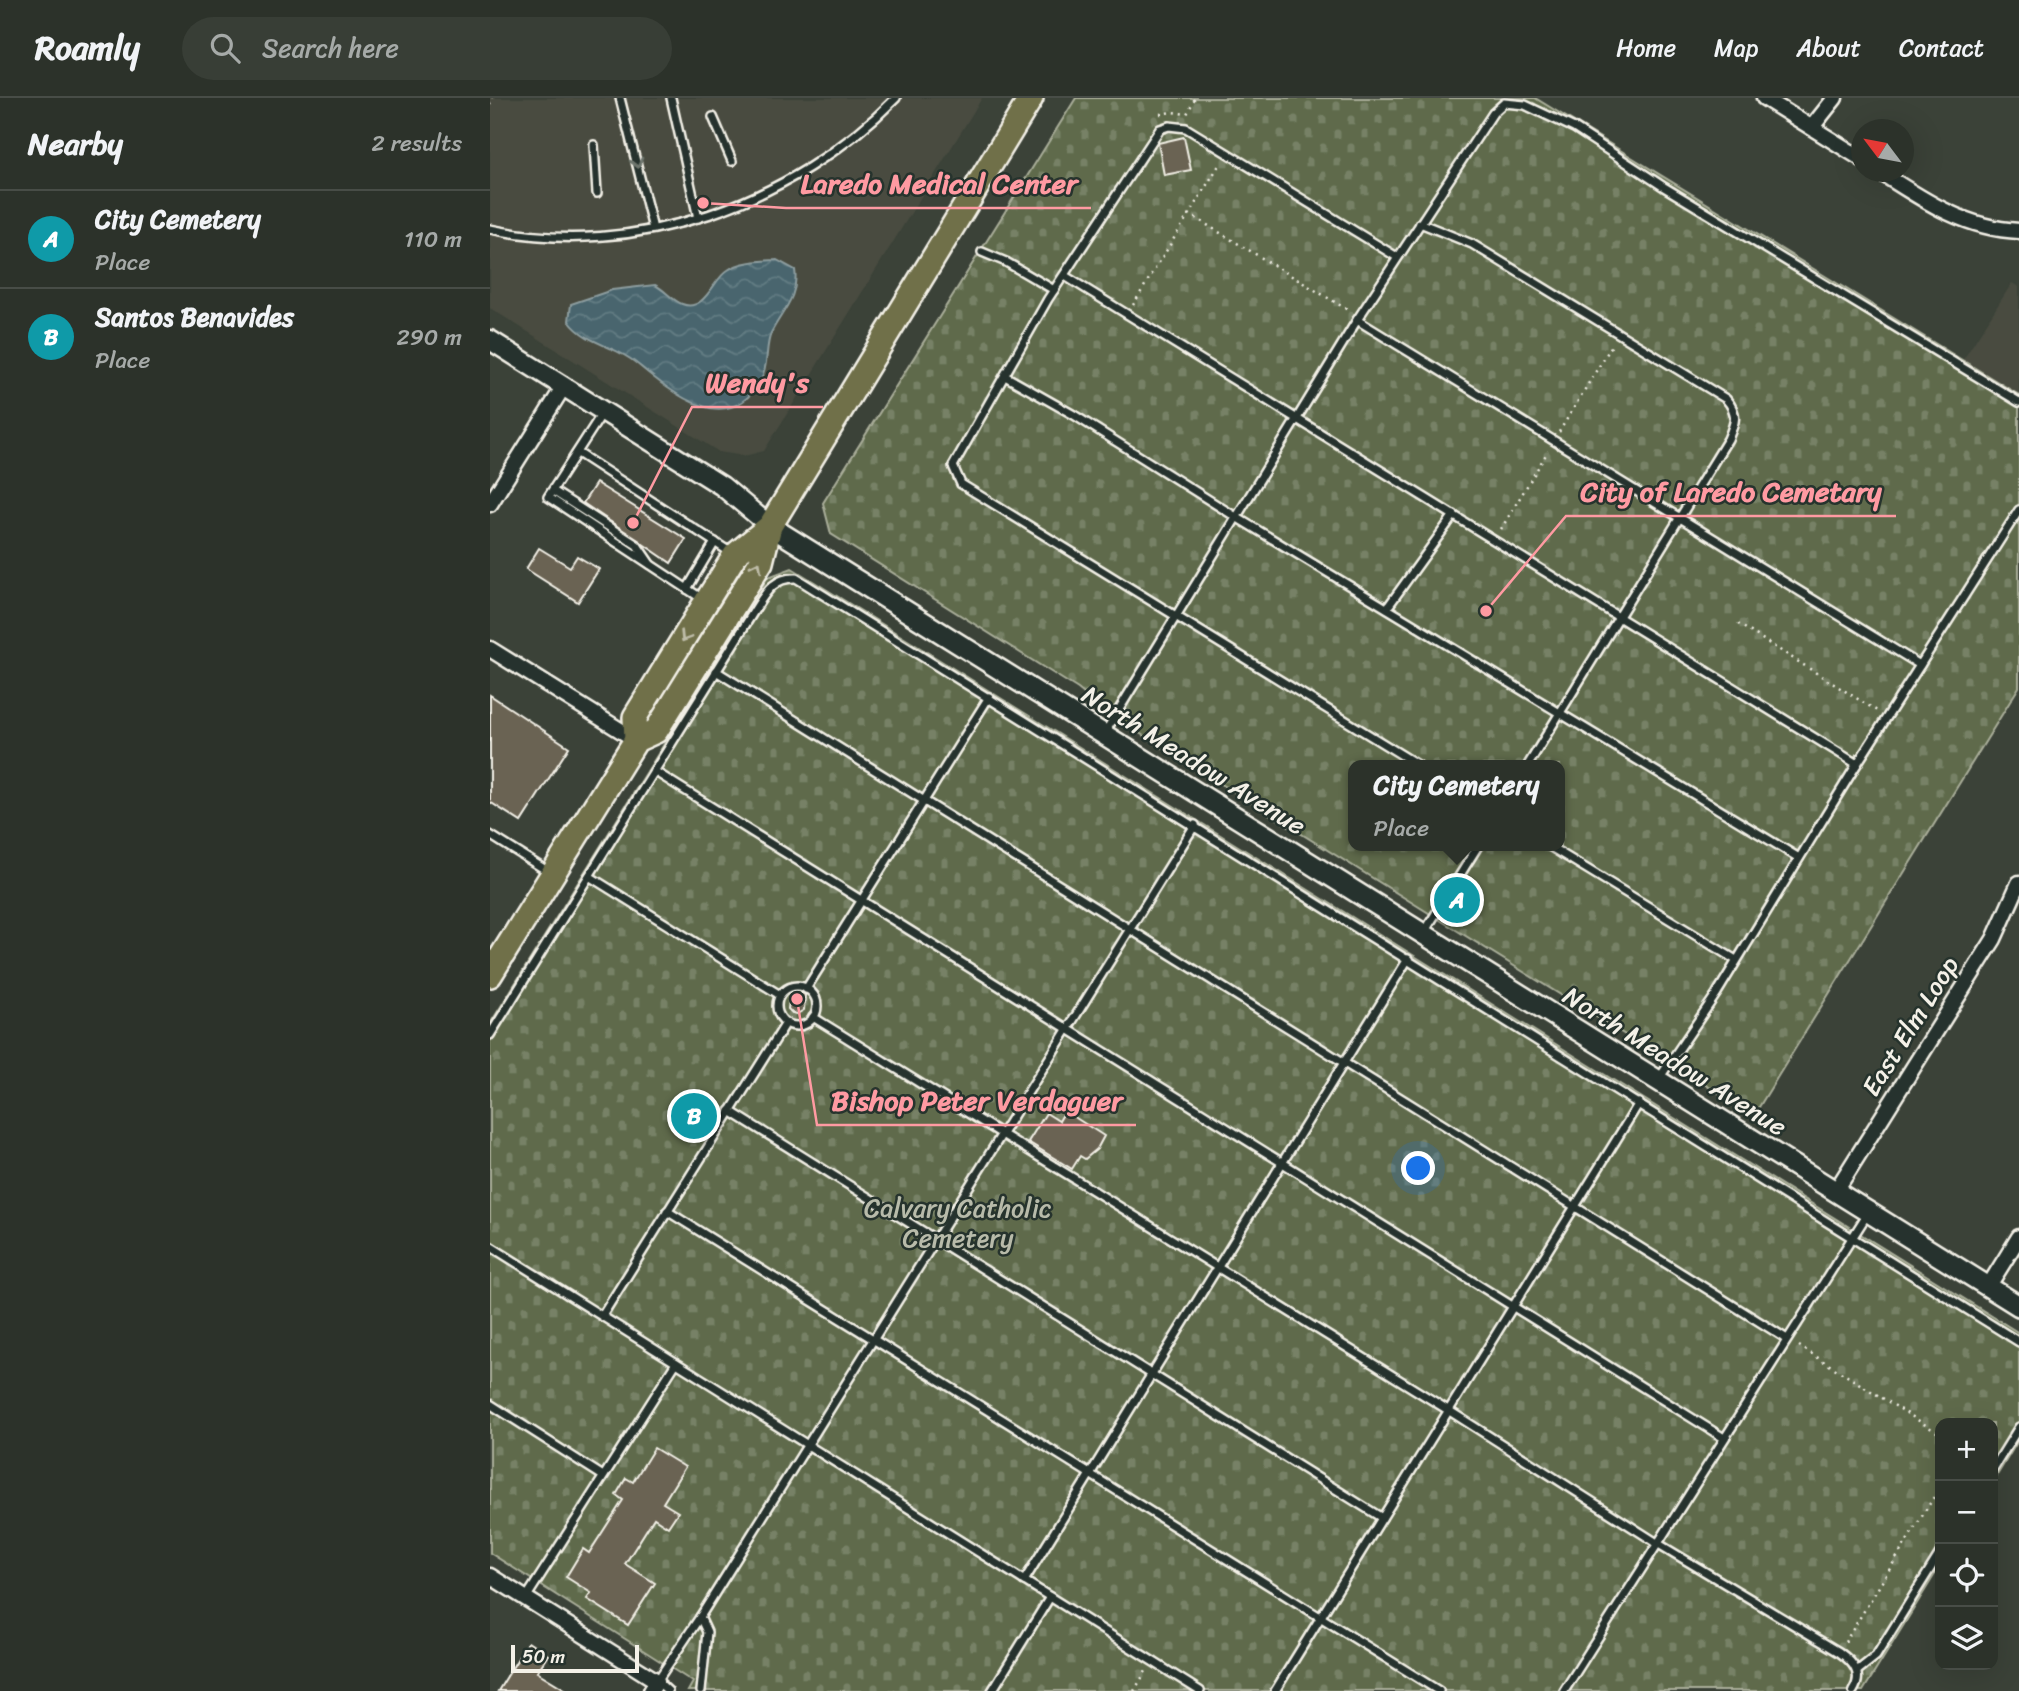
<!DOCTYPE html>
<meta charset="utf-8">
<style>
:root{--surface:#2c322a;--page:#383e36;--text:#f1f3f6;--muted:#a6aaa8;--line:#484d47;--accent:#ea580c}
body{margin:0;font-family:Sriracha,sans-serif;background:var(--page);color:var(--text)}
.controls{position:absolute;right:21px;bottom:21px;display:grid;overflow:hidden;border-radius:14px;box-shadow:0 7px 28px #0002}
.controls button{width:63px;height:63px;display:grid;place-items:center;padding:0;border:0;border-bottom:2px solid var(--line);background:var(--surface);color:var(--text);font:35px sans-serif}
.compass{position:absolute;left:1361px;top:21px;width:63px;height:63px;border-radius:50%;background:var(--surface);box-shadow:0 7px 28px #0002;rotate:302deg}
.scale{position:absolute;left:21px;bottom:18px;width:128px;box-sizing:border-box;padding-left:7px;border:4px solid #f4f1e8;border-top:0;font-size:19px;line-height:24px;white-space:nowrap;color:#f4f1e8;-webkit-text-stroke:5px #26332d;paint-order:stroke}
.you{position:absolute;left:929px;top:1071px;width:24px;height:24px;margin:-18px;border:5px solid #fff;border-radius:50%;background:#1a73e8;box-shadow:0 0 0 10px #1a73e833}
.badge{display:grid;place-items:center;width:46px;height:46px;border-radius:50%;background:var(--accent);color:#fff;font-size:23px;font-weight:700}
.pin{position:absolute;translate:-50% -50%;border:4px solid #fff;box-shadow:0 2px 7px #0006}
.popup{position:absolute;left:858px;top:662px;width:217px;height:91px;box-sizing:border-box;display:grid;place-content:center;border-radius:14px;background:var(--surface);filter:drop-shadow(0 2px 5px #0005);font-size:23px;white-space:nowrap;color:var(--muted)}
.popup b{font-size:26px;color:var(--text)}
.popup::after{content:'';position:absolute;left:50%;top:100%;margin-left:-14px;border:14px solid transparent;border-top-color:var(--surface)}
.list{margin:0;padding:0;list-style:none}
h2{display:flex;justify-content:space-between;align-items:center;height:91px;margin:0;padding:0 28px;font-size:30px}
h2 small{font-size:23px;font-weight:400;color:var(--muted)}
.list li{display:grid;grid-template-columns:46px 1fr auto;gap:21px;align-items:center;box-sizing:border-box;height:98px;padding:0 28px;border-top:2px solid var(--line)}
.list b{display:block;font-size:26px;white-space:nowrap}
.list p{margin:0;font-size:23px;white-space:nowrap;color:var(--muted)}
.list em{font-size:23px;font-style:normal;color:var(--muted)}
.icon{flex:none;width:38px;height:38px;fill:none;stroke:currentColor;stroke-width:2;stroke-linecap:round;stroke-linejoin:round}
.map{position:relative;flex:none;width:1529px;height:1593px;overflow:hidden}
header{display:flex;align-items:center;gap:42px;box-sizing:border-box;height:98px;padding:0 35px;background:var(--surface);border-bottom:2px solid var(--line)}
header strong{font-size:33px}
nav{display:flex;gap:38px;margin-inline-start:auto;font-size:24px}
.search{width:490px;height:63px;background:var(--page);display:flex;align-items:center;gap:18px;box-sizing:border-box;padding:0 24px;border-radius:38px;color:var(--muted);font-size:26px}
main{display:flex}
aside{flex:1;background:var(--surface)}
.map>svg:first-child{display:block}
.built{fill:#494c40}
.cemetery{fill:url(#cemetery-stones);stroke:#aaae9a;stroke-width:2;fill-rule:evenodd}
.water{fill:url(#water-waves);stroke:#8d9d9f;stroke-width:2}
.building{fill:#6b6453;stroke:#f4f1e8;stroke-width:2}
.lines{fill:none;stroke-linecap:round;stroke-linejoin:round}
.service-casing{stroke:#f4f1e8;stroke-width:12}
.minor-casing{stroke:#f4f1e8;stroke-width:19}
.tertiary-casing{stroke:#f4f1e8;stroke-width:23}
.secondary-casing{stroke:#f4f1e8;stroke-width:24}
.primary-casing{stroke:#f4f1e8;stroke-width:28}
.path{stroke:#f4f1e8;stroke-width:2.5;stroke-dasharray:2 5;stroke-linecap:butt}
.service{stroke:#26332d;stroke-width:7}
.minor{stroke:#26332d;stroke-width:14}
.tertiary{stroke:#26332d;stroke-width:18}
.secondary{stroke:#26332d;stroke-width:19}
.primary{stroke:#70704a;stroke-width:23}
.oneway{stroke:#6e766e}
.oneway2{stroke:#bfbda9}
.labels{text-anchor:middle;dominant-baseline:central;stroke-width:5;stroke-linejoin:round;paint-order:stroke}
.street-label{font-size:26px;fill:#f4f1e8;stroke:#26332d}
.park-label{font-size:26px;fill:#b8bbaa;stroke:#26332d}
.leader{fill:none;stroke:#ff9aa2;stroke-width:2.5}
.callout-dot{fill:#ff9aa2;stroke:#26332d;stroke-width:2.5}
.callout-label{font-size:28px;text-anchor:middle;font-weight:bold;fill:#ff9aa2;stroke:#26332d;stroke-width:5;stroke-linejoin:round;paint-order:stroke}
</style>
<header>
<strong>Roamly</strong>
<div class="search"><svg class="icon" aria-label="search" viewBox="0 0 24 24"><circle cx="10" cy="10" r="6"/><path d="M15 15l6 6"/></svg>Search here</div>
<nav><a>Home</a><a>Map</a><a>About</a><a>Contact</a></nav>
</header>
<main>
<aside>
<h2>Nearby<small>2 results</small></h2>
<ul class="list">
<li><span class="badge" style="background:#0f9aa8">A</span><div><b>City Cemetery</b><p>Place</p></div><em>110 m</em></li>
<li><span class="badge" style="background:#0f9aa8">B</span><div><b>Santos Benavides</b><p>Place</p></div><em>290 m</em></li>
</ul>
</aside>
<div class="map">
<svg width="1529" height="1593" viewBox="0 0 1529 1593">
<defs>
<pattern id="cemetery-stones" width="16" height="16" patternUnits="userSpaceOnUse" patternTransform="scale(1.75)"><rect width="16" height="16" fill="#5f6b4c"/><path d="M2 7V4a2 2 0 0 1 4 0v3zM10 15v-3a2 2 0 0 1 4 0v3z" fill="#778166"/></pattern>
<pattern id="water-waves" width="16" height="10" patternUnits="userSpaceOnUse" patternTransform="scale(1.75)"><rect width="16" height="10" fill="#48656e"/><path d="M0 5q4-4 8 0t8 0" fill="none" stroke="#637c83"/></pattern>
</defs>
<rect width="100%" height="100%" fill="#3b4238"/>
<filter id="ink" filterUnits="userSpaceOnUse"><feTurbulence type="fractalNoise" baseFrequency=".0143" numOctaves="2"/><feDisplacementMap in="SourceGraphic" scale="14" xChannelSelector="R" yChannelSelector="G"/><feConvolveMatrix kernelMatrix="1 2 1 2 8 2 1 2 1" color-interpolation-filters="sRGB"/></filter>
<g filter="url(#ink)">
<g class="built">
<polygon points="0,0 492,0 274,353 254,358 229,354 0,210"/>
<polygon points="1522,185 1529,189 1529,297 1473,262"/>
</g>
<g class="cemetery">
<path d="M586,0H1045L1529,297V589L1264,1017L617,615L588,591L341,436L333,405ZM864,667H1070V748H864Z"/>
<polygon points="302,470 1529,1235 1529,1341 1503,1384 1503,1325 1450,1325 1450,1468 1373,1593 198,1593 203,1584 0,1455 0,926 278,479"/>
</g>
<path class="water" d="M287,162L305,172C309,199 292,213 281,235C275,249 279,267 271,282C237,342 181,294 146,265C125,247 97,247 79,223L81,206L122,192L165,187C175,192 182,202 192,206C215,215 223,181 238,172C251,163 271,163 287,162Z"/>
<g class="building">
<polygon points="694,39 701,72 674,77 668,45"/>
<polygon points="106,385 196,441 181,465 93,405"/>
<polygon points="49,450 80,469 87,458 109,471 88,504 36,471"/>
<polygon points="0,597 79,649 31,724 0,704"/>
<polygon points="312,895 315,897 314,912 307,916 302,915 298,911 299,903"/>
<polygon points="575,1013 614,1038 607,1051 595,1061 590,1058 582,1071 538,1044 556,1015 569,1023"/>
<polygon points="164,1350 195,1369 173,1405 188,1414 178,1429 164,1420 135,1466 165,1485 138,1527 97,1501 101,1495 76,1479 93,1451 99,1455 133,1402 126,1397 136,1380 143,1384"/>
<polygon points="38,1544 58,1557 47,1574 78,1593 8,1593"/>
</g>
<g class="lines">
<g class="service-casing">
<g id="service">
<polyline points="130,0 163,131"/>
<polyline points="181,0 208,120"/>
<polyline points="223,19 242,63"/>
<polyline points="104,47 107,95"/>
<path d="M930,125L982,146L1236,301C1249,316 1245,325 1238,341L1038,667"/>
<path d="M0,131C146,162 303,105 406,0"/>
<polyline points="492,154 516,164 564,192"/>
<polyline points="907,159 696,30 679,28 670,31 558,201 463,368 471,386 928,667"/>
<polyline points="575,178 1367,666"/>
<polyline points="867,222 1430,567"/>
<polyline points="515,278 584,317 746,419 1309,760"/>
<polyline points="113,314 58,399 214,502"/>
<polyline points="88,355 243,456"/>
<polyline points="63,393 147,447 160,466"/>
<polyline points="197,491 225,444"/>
<polyline points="897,510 964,417"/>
<polyline points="226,573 1297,1241"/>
<polyline points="614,636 867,222 1003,15 1014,5 1035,7 1084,30 1174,89 1529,304"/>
<polyline points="164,673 1234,1340"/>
<polyline points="0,737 59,774"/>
<polyline points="1059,748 1246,862"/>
<polyline points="99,778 290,897"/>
<polyline points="935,833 988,748"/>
<circle cx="307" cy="908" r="20"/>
<polyline points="316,891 499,599"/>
<path d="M323,919L958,1312L1167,1445L1349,1554C1363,1564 1374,1576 1363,1593"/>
<path d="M0,937L264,513C275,496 283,479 306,480L1529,1244"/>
<polyline points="1168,982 1227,895 1367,666 1529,412"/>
<polyline points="240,1013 892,1420"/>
<polyline points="177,1113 949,1593"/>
<polyline points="0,1148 710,1593"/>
<polyline points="112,1218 296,925"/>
<polyline points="0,1306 113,1378"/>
<polyline points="1503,1371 1529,1329"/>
<polyline points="534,1483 918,861"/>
<polyline points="36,1500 186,1265"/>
<polyline points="210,1519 217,1534 211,1593"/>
<polyline points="1367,1573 1386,1558 1450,1455"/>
<polyline points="178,1593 167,1583 210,1519 705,727"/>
<polyline points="502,1593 560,1499"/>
<polyline points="785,1593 1149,1005"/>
<polyline points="1074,1593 1378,1115"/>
</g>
</g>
<g class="minor-casing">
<g id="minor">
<polyline points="1274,0 1372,61"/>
<polyline points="1322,29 1345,0"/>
<path d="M1390,74C1433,102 1476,131 1529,133"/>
<polyline points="0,406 74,288"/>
<polyline points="0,551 146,642"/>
<polyline points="1345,1094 1504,841 1529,785"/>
<polyline points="1498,1189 1529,1139"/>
<polyline points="0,1478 167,1583 161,1593"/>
</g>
</g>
<g class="tertiary-casing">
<polyline id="tertiary" points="0,242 232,388 280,428"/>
</g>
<g class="secondary-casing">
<polyline id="secondary" points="280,428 1529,1208"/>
</g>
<g class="primary-casing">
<g id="primary">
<polyline points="146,642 145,619 245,457 280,428"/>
<polyline points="0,877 146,642 166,633 271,464 280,428 541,0"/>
</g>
</g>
<g class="path">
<polyline points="0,7 2,0"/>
<polyline points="670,16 682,14 697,16 705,0"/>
<polyline points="699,116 858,212"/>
<polyline points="643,207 731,64"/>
<polyline points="1069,334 1122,247"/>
<polyline points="1011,431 1058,353"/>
<polyline points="1248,526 1387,613"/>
<polyline points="1309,1248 1450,1336"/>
<polyline points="1355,1544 1450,1389"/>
<polyline points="644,1593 656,1573"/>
</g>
<use href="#service" class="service"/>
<use href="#minor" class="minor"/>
<use href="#tertiary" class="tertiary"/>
<use href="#secondary" class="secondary"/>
<use href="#primary" class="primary"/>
</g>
<defs><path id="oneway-chevron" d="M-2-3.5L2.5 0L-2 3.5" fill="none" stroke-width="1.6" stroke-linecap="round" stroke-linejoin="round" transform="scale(1.75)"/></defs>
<use class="oneway" href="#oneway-chevron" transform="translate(147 65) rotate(75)"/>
<g class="oneway2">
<use href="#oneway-chevron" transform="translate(267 468) rotate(-63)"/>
<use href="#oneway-chevron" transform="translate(195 539) rotate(122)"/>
</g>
</g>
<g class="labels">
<g class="street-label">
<text transform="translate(704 662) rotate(32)">North Meadow Avenue</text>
<text transform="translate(1420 928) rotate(-58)">East Elm Loop</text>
<text transform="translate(1185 963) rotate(32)">North Meadow Avenue</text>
</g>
<g class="park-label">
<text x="468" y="1110">Calvary Catholic<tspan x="468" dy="30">Cemetery</tspan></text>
</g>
</g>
<path class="leader" d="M213 105L296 110H601M143 425L202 309H333M996 513L1076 418H1406M307 901L327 1027H646"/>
<g class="callout-dot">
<circle cx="213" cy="105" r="7"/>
<circle cx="143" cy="425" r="7"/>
<circle cx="996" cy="513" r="7"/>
<circle cx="307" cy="901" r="7"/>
</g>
<g class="callout-label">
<text x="449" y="95">Laredo Medical Center</text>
<text x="267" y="294">Wendy's</text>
<text x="1241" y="403">City of Laredo Cemetary</text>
<text x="487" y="1012">Bishop Peter Verdaguer</text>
</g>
</svg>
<div class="controls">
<button>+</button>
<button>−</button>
<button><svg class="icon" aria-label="locate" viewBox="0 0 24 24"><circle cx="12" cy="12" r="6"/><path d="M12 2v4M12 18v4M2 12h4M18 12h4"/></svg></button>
<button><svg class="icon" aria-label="layers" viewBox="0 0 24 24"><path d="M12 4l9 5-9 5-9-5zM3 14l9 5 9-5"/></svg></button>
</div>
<svg class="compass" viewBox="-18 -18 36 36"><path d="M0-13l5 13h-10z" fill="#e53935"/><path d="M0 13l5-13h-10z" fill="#a6aaa8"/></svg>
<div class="scale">50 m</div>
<div class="you"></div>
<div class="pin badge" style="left:967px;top:802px;background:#0f9aa8">A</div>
<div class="popup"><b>City Cemetery</b>Place</div>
<div class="pin badge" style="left:204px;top:1018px;background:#0f9aa8">B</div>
</div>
</main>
